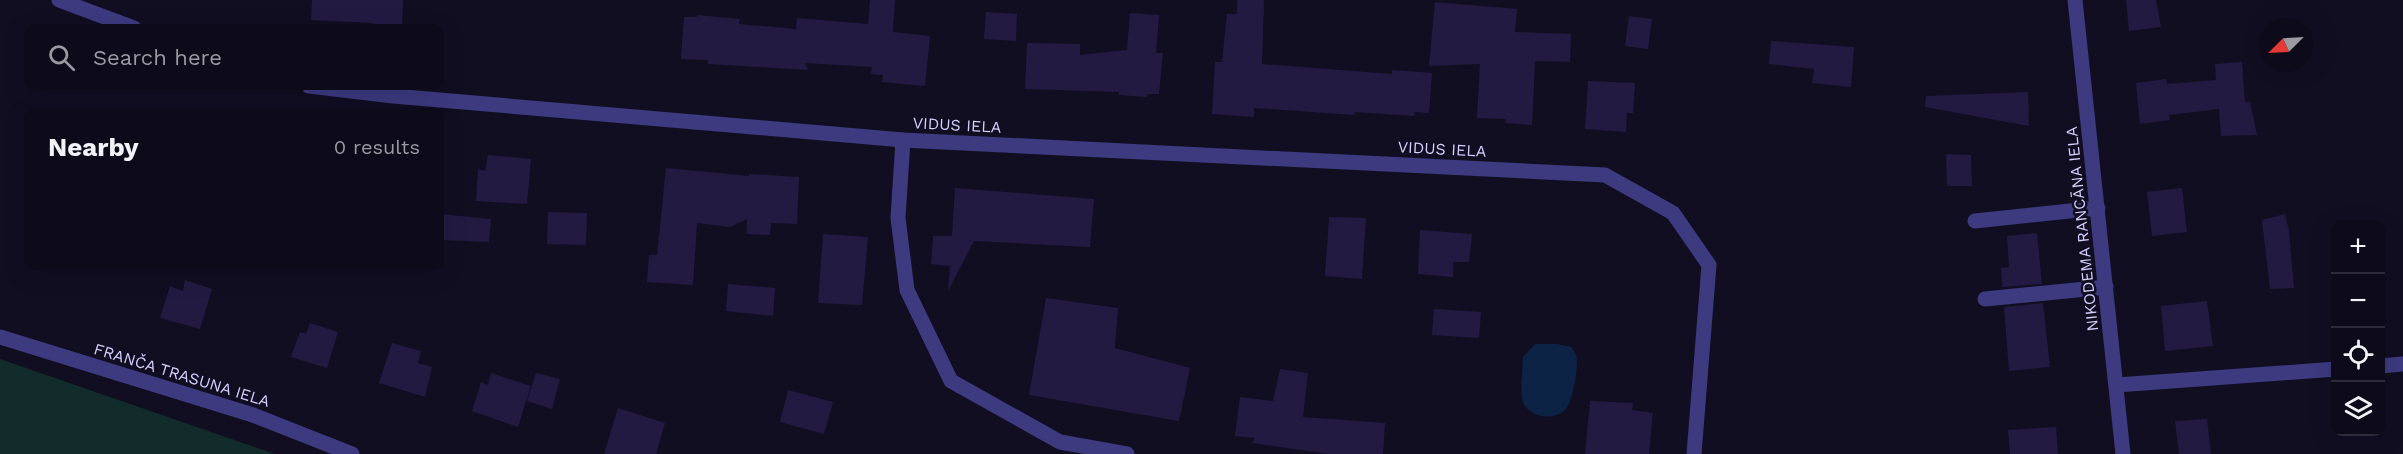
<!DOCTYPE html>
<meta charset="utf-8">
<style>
:root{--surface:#0d0a1a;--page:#161323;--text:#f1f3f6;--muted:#9a9aa2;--line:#2d2b39}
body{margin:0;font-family:"Work Sans",sans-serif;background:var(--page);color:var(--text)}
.controls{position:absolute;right:18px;bottom:18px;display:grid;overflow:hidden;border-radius:12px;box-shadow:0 6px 24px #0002}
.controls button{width:54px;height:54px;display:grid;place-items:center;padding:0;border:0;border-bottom:2px solid var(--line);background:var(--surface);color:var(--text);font:30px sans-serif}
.compass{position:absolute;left:2259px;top:18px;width:54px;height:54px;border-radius:50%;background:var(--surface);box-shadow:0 6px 24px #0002;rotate:246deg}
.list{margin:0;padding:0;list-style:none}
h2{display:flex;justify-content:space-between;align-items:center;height:78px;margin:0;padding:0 24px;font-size:26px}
h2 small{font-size:20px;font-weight:400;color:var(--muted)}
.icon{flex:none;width:33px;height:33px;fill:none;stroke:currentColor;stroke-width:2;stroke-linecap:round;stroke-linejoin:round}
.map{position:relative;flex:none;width:2403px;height:454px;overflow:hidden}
.search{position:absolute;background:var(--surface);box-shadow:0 6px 24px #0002;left:24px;top:24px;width:420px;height:66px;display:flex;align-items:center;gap:15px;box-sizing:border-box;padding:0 21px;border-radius:12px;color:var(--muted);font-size:22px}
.panel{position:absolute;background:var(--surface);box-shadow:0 6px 24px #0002;left:24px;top:108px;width:420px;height:162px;border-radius:12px}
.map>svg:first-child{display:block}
.green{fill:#112c2b}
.water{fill:#0d2346}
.building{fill:#231a42}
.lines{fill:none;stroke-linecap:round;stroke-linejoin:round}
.minor{stroke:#3d3a80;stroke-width:15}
.labels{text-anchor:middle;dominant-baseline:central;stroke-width:5;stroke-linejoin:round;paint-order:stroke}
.street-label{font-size:16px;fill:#d5d0fe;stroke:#110e22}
</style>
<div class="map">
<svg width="2403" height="454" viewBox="0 0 2403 454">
<rect width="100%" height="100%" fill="#110e22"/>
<polygon class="green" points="0,359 275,454 0,454"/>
<path class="water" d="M1535,344H1557L1571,347C1573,350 1575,352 1576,355C1579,366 1573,402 1565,410C1552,422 1526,417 1522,399C1520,386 1523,370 1523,357Z"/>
<g class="building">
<polygon points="312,0 403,0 402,28 372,28 372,23 311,20"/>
<polygon points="870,0 895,0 893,32 930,36 925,86 882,82 883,75 871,74 872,67 805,63 808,70 708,64 708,60 681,59 684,17 697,17 697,15 740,19 739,24 796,29 797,18 868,24"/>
<polygon points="1237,0 1264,0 1262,64 1392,74 1392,70 1432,73 1429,113 1415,112 1414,116 1355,112 1354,115 1254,108 1254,117 1212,114 1215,62 1222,62 1227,14 1237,14"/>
<polygon points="2126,0 2156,0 2161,27 2129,31"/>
<polygon points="1435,2 1517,9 1515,32 1571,34 1570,62 1535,61 1532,125 1505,123 1506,119 1477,118 1480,64 1429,66"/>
<polygon points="986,12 1017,14 1016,41 984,39"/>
<polygon points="1130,13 1159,15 1156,53 1163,53 1159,94 1147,94 1147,97 1119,95 1119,92 1025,89 1027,43 1080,44 1080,55 1127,50"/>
<polygon points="1629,16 1652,19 1648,49 1625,46"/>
<polygon points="1771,41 1854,47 1851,87 1812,83 1814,69 1769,64"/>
<polygon points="2242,62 2245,102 2250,102 2257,135 2221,136 2219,109 2169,115 2170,120 2140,124 2136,83 2166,79 2167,84 2216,80 2215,64"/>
<polygon points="1588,81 1635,83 1633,113 1627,113 1626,132 1585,129"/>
<polygon points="2028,92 2029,126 1925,107 1926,96"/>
<polygon points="1946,154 1971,155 1972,186 1947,186"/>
<polygon points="488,155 531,159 527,204 476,201 478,169 485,171"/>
<polygon points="666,168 749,176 749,174 799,177 797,224 771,223 770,235 747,234 747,219 730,227 697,223 693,285 647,282 649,255 657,255"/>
<polygon points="955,188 1094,199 1090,247 974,241 948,291 950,266 931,264 933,236 952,236"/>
<polygon points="2182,188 2187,232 2152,236 2147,192"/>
<polygon points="548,212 587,213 586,245 547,244"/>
<polygon points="440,214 491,219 489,242 440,240"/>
<polygon points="2285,214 2289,231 2294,288 2270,289 2262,220"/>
<polygon points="1329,217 1366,218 1362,279 1325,276"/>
<polygon points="1420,230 1472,234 1469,262 1453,262 1453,277 1418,274"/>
<polygon points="2037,233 2042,284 2002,287 2001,268 2009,267 2007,236"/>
<polygon points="823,234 868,237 862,305 818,303"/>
<polygon points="185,280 212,289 200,329 160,318 170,286 183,291"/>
<polygon points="728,284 775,288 773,316 726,311"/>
<polygon points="1046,298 1118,308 1115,348 1190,368 1179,421 1029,395"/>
<polygon points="2207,301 2213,346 2165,351 2161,306"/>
<polygon points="2043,303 2050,367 2009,371 2004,307"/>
<polygon points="1434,309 1481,312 1479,338 1432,335"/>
<polygon points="310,323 338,332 327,368 291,357 300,332 306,334"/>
<polygon points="392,343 421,351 418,363 432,367 425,397 379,383"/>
<polygon points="1280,369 1308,373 1303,417 1385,423 1383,454 1329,454 1253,443 1254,438 1235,436 1240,397 1273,401"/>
<polygon points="491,373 531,386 518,427 472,411 481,382 488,385"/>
<polygon points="536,373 560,379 552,409 527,401"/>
<polygon points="788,390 833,402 824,434 780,422"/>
<polygon points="1590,401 1633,403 1632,410 1653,413 1649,454 1585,454"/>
<polygon points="618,408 665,423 656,454 604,454"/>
<polygon points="2207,419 2211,454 2179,454 2175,421"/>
<polygon points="2056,427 2058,454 2010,454 2008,430"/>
</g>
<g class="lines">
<g class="minor">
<polyline points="59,0 134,28"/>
<polyline points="2075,0 2123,454"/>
<polyline points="309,86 393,96 903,140 1605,175 1673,213 1709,265 1694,454"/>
<polyline points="903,140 898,218 907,290 951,381 1060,442 1127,454"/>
<polyline points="1975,221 2098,208"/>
<polyline points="1985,299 2106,287"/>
<polyline points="0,337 253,415 352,454"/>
<polyline points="2380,366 2403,364"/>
<polyline points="2117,385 2336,369"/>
</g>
</g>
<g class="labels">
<g class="street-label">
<text transform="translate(957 125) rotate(3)">VIDUS IELA</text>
<text transform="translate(1442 149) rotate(3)">VIDUS IELA</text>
<text transform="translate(2082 229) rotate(-96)">NIKODEMA RANCĀNA IELA</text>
<text transform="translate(182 375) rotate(17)">FRANČA TRASUNA IELA</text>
</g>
</g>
</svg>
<div class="controls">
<button>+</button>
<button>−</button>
<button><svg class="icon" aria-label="locate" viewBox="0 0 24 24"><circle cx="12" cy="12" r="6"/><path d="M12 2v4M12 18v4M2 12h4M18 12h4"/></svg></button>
<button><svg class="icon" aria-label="layers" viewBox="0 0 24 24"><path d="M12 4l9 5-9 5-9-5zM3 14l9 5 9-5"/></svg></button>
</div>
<svg class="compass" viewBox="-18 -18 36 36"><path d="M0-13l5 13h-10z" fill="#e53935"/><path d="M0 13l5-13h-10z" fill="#9a9aa2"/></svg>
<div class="search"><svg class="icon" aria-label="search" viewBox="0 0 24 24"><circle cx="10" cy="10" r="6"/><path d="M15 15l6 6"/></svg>Search here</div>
<section class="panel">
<h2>Nearby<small>0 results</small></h2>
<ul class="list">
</ul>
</section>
</div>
